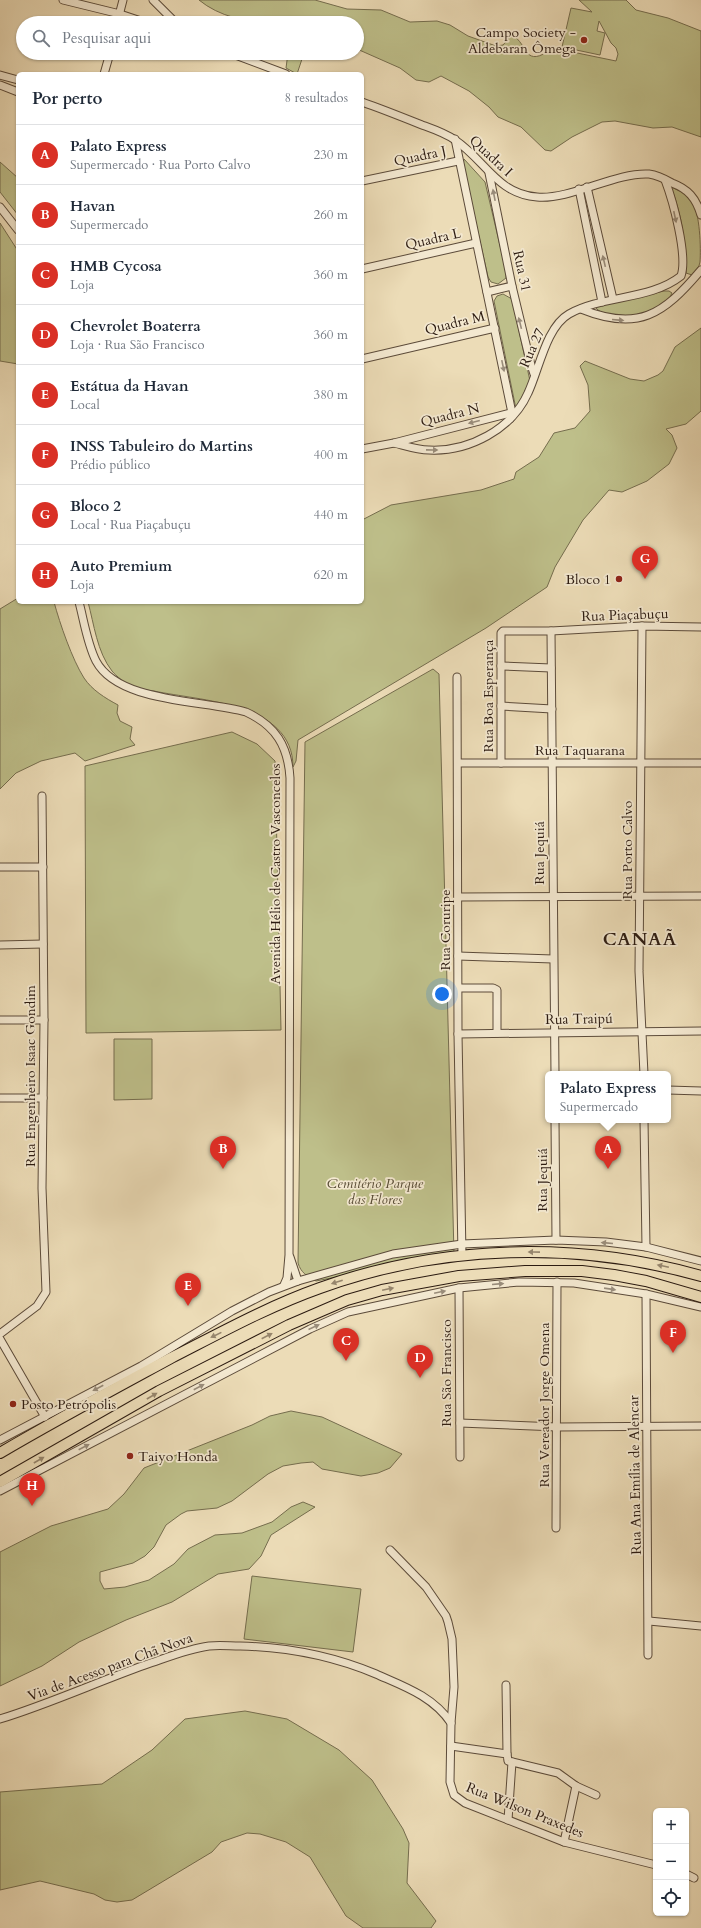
<!DOCTYPE html>
<html lang="pt">
<meta charset="utf-8">
<style>
:root{--surface:#fff;--page:#f2f2f3;--text:#1f2937;--muted:#747a83;--line:#e0e1e3;--accent:#d93025}
body{margin:0;font-family:Cardo,serif;background:var(--page);color:var(--text)}
.controls{position:absolute;right:12px;bottom:12px;display:grid;overflow:hidden;border-radius:6px;box-shadow:0 1px 3px #0004}
.controls button{width:36px;height:36px;display:grid;place-items:center;padding:0;border:0;border-bottom:1px solid var(--line);background:var(--surface);color:var(--text);font:20px sans-serif}
.you{position:absolute;left:442px;top:994px;width:14px;height:14px;margin:-10px;border:3px solid #fff;border-radius:50%;background:#1a73e8;box-shadow:0 0 0 6px #1a73e833}
.badge{display:grid;place-items:center;width:26px;height:26px;border-radius:50%;background:var(--accent);color:#fff;font-size:13px;font-weight:700}
.pin{position:absolute;translate:-50% -33px;filter:drop-shadow(0 1px 2px #0008)}
.pin::after{content:'';position:absolute;top:21px;width:14px;height:12px;background:inherit;clip-path:polygon(0 0,100% 0,50% 100%)}
.popup{position:absolute;left:545px;top:1071px;width:126px;height:52px;box-sizing:border-box;display:grid;place-content:center;border-radius:6px;background:var(--surface);filter:drop-shadow(0 1px 3px #0005);font-size:13px;white-space:nowrap;color:var(--muted)}
.popup b{font-size:15px;color:var(--text)}
.popup::after{content:'';position:absolute;left:50%;top:100%;margin-left:-8px;border:8px solid transparent;border-top-color:var(--surface)}
.list{margin:0;padding:0;list-style:none}
h2{display:flex;justify-content:space-between;align-items:center;height:52px;margin:0;padding:0 16px;font-size:17px}
h2 small{font-size:13px;font-weight:400;color:var(--muted)}
.list li{display:grid;grid-template-columns:26px 1fr auto;gap:12px;align-items:center;box-sizing:border-box;height:60px;padding:0 16px;border-top:1px solid var(--line)}
.list b{display:block;font-size:15px;white-space:nowrap}
.list p{margin:0;font-size:13px;white-space:nowrap;color:var(--muted)}
.list em{font-size:13px;font-style:normal;color:var(--muted)}
.icon{flex:none;width:22px;height:22px;fill:none;stroke:currentColor;stroke-width:2;stroke-linecap:round;stroke-linejoin:round}
.map{position:relative;flex:none;width:701px;height:1928px;overflow:hidden}
.search{position:absolute;background:var(--surface);box-shadow:0 1px 3px #0004;left:16px;top:16px;width:348px;height:44px;display:flex;align-items:center;gap:10px;box-sizing:border-box;padding:0 14px;border-radius:22px;color:var(--muted);font-size:15px}
.panel{position:absolute;background:var(--surface);box-shadow:0 1px 3px #0004;left:16px;top:72px;width:348px;height:532px;border-radius:6px}
.map>svg:first-child{display:block}
.green{fill:#bebf8a;stroke:#756d4e}
.lines{fill:none;stroke-linecap:round;stroke-linejoin:round}
.minor-casing{stroke:#5c4b3a;stroke-width:9}
.highway-casing{stroke:#2c1b11;stroke-width:12}
.minor{stroke:#f3e8d0;stroke-width:7}
.highway{stroke:#ecdcb7;stroke-width:10}
.oneway{fill:#998c7a}
.oneway2{fill:#96856c}
.poi-dot{fill:#8f2418;stroke:#f3e8d0;stroke-width:1.5}
.labels{text-anchor:middle;dominant-baseline:central;stroke-width:3.5;stroke-linejoin:round;paint-order:stroke}
.poi-label{font-size:14px;fill:#2c1b11;stroke:#f3e8d0;text-anchor:end}
.street-label{font-size:14px;fill:#2c1b11;stroke:#f3e8d0}
.park-label{font-size:14px;font-style:italic;fill:#584c35;stroke:#f3e8d0}
.district-label{font-size:18px;font-weight:bold;letter-spacing:1px;fill:#2c1b11;stroke:#f3e8d0}
</style>
<div class="map">
<svg width="701" height="1928" viewBox="0 0 701 1928">
<rect width="100%" height="100%" fill="#ecdcb7"/>
<filter id="stains"><feTurbulence type="fractalNoise" baseFrequency=".005" numOctaves="4"/><feColorMatrix values="0 0 0 0 .2 0 0 0 0 .09 0 0 0 0 .02 0 0 0 .5 -.17"/></filter>
<radialGradient id="worn" r=".72"><stop offset=".6" stop-color="#630" stop-opacity="0"/><stop offset="1" stop-color="#630" stop-opacity=".3"/></radialGradient>
<g class="green">
<path d="M199,0H315L347,9L381,10L410,22L437,21L450,25L468,36L496,46L503,45L512,35C529,44 523,70 553,48L616,61L618,54L616,48L611,43L599,21L597,31L605,33L600,55L562,47L571,8L592,12L579,0H626L636,10L668,18L701,31V137L672,127L653,128L615,121L602,122L572,137L551,151L545,150L521,127L498,117L489,107L469,91L441,76L429,82L416,80L400,68L357,49V23C308,23 239,33 199,0Z"/>
<polygon points="288,53 304,53 297,74 286,68"/>
<polygon points="464,159 485,182 506,271 506,278 498,284 491,282 488,277 463,165"/>
<polygon points="0,162 18,178 18,215 0,192"/>
<path d="M671,187C678,190 687,193 692,201C700,213 701,248 700,262C699,268 696,271 692,275L686,273C686,244 682,215 671,187Z"/>
<polygon points="0,223 18,251 18,364 0,361"/>
<path d="M664,291H669L672,293C665,314 609,325 595,307Z"/>
<polygon points="503,294 512,299 530,381 516,409 494,301 497,296"/>
<path d="M701,328V411L686,424L666,429L672,435L677,448L669,464L647,481L622,492L609,490L583,520L555,567L547,587L486,628L298,740L296,761L293,767C293,702 200,701 154,691C147,690 137,690 131,686C125,683 116,676 112,671C97,652 94,624 88,602H362V520L391,505L481,490L514,479L516,472L539,457L554,433L575,428L590,411L588,385L580,366L585,361L630,379L644,381L658,375L663,371L675,347Z"/>
<path d="M18,598V602H54C60,624 72,659 84,678C92,690 105,698 118,705L117,713L120,721L132,727L130,739L135,745L85,761L75,753L41,761L16,773L0,789V609Z"/>
<path d="M433,669L439,674L454,1254L316,1281C307,1276 301,1273 298,1263L305,742Z"/>
<polygon points="232,732 257,744 275,761 281,1030 86,1033 85,766"/>
<polygon points="114,1039 152,1039 152,1099 114,1100"/>
<polygon points="291,1411 322,1417 402,1454 390,1468 378,1473 361,1476 322,1469 313,1462 301,1463 283,1466 268,1474 232,1501 217,1508 187,1511 181,1514 166,1525 154,1547 145,1556 133,1563 100,1572 100,1581 104,1589 125,1587 149,1580 174,1564 188,1549 215,1535 242,1533 272,1522 291,1507 303,1502 315,1507 271,1535 261,1556 249,1569 218,1574 172,1602 126,1620 79,1642 42,1666 0,1686 0,1552 51,1526 108,1509 124,1494 144,1468 252,1425 270,1416"/>
<polygon points="252,1576 361,1589 353,1652 244,1639"/>
<polygon points="245,1711 287,1719 339,1750 372,1780 403,1829 409,1843 407,1883 436,1921 431,1928 363,1928 346,1916 310,1857 286,1842 260,1834 247,1833 221,1842 212,1852 132,1900 117,1902 105,1900 94,1894 40,1881 0,1890 0,1792 102,1784 152,1750 185,1719"/>
</g>
<g class="lines">
<g class="minor-casing">
<g id="minor">
<polyline points="63,0 120,14 147,23"/>
<polyline points="153,0 176,23"/>
<polyline points="117,23 123,0"/>
<polyline points="230,53 286,74"/>
<polyline points="104,74 110,53"/>
<polyline points="0,75 18,80"/>
<polyline points="0,85 18,92"/>
<path d="M362,102C382,109 402,117 422,125C433,129 445,133 455,140C485,160 497,194 537,197C571,200 615,172 649,174C657,175 665,179 672,183C688,189 696,198 701,215"/>
<polyline points="455,139 512,413 510,419"/>
<polyline points="489,173 512,286 531,365 534,374"/>
<polyline points="362,181 458,161"/>
<polyline points="587,187 613,299"/>
<polyline points="579,189 602,302"/>
<polyline points="0,207 18,230"/>
<polyline points="362,269 476,243"/>
<polyline points="487,292 512,286"/>
<path d="M581,309C638,332 663,315 701,270"/>
<polyline points="362,359 495,328"/>
<path d="M394,443C406,446 417,450 429,450C469,452 512,429 528,393C539,370 546,327 569,314C603,295 651,300 681,276C688,256 673,201 665,180"/>
<polyline points="362,449 394,443 514,412"/>
<path d="M79,602C84,621 87,643 96,661C118,703 204,700 246,712C276,726 288,746 290,778L289,1255L287,1278L284,1285"/>
<polyline points="642,626 639,971 644,1074"/>
<polyline points="551,631 555,1074"/>
<polyline points="501,666 551,668"/>
<polyline points="457,677 458,1034 462,1255"/>
<polyline points="501,706 552,709"/>
<polyline points="458,763 701,763"/>
<polyline points="501,763 501,633 503,631 551,631 642,626 701,627"/>
<polyline points="0,867 43,867"/>
<polyline points="459,897 701,896"/>
<polyline points="0,945 43,944"/>
<polyline points="458,956 553,959"/>
<polyline points="459,988 493,988 497,990 497,1033"/>
<polyline points="0,1020 44,1020"/>
<polyline points="458,1034 701,1031"/>
<polyline points="668,1090 701,1091"/>
<polyline points="0,1098 43,1098"/>
<polyline points="555,1120 556,1240"/>
<polyline points="644,1120 646,1247"/>
<polyline points="290,1257 298,1281"/>
<polyline points="459,1288 460,1457"/>
<polyline points="646,1294 648,1655"/>
<polyline points="0,1334 37,1306 46,1292 42,1188 44,1020 42,796"/>
<polyline points="0,1339 45,1417"/>
<polyline points="460,1423 557,1427 701,1426"/>
<polyline points="0,1440 141,1366 232,1311 269,1292 298,1281 393,1254 462,1244 556,1240 606,1242 646,1247 701,1261"/>
<polyline points="0,1491 310,1329 348,1312 459,1288 519,1282 574,1283 646,1294 701,1307"/>
<polyline points="556,1528 557,1282"/>
<polyline points="390,1550 426,1587 446,1616 448,1622 452,1639 454,1687 451,1723 450,1782 454,1795 465,1803 564,1842 656,1865"/>
<polyline points="649,1621 701,1626"/>
<polyline points="506,1685 507,1754"/>
<path d="M0,1719C49,1704 97,1682 145,1665C166,1658 187,1649 209,1646C219,1645 230,1646 240,1646C286,1647 333,1656 376,1674C403,1686 433,1696 451,1723"/>
<polyline points="451,1746 507,1754 508,1761 558,1773 576,1786 596,1795"/>
<polyline points="508,1820 512,1762"/>
<polyline points="564,1842 576,1786"/>
<polyline points="686,1874 694,1878"/>
</g>
</g>
<g class="highway-casing">
<g id="highway">
<path d="M0,1453C56,1420 114,1389 171,1358C220,1333 269,1306 320,1288C442,1244 577,1241 701,1276"/>
<polyline points="0,1482 159,1391 289,1325 347,1300 382,1290 459,1276 525,1271 582,1271 614,1275 646,1281 701,1297"/>
</g>
</g>
<use href="#minor" class="minor"/>
<use href="#highway" class="highway"/>
</g>
<defs><path id="oneway-solid" d="M-6-.8H1V-3.2L6.5 0L1 3.2V.8H-6Z"/></defs>
<g class="oneway">
<use href="#oneway-solid" transform="translate(494 195) rotate(-101)"/>
<use href="#oneway-solid" transform="translate(675 217) rotate(78)"/>
<use href="#oneway-solid" transform="translate(604 261) rotate(-103)"/>
<use href="#oneway-solid" transform="translate(618 320) rotate(5)"/>
<use href="#oneway-solid" transform="translate(520 323) rotate(-104)"/>
<use href="#oneway-solid" transform="translate(503 366) rotate(78)"/>
<use href="#oneway-solid" transform="translate(474 422) rotate(166)"/>
<use href="#oneway-solid" transform="translate(432 450) rotate(1)"/>
<use href="#oneway-solid" transform="translate(607 1243) rotate(-175)"/>
<use href="#oneway-solid" transform="translate(498 1284) rotate(-5)"/>
<use href="#oneway-solid" transform="translate(610 1289) rotate(8)"/>
<use href="#oneway-solid" transform="translate(440 1292) rotate(-12)"/>
<use href="#oneway-solid" transform="translate(314 1327) rotate(-24)"/>
<use href="#oneway-solid" transform="translate(199 1387) rotate(-28)"/>
<use href="#oneway-solid" transform="translate(98 1388) rotate(152)"/>
<use href="#oneway-solid" transform="translate(84 1447) rotate(-27)"/>
</g>
<g class="oneway2">
<use href="#oneway-solid" transform="translate(534 1252) rotate(-179)"/>
<use href="#oneway-solid" transform="translate(663 1266) rotate(-168)"/>
<use href="#oneway-solid" transform="translate(337 1282) rotate(162)"/>
<use href="#oneway-solid" transform="translate(388 1289) rotate(-12)"/>
<use href="#oneway-solid" transform="translate(216 1335) rotate(154)"/>
<use href="#oneway-solid" transform="translate(267 1336) rotate(-27)"/>
<use href="#oneway-solid" transform="translate(152 1396) rotate(-30)"/>
<use href="#oneway-solid" transform="translate(39 1460) rotate(-30)"/>
</g>
<g class="poi-dot">
<circle cx="584" cy="40" r="4"/>
<circle cx="619" cy="579" r="4"/>
<circle cx="13" cy="1404" r="4"/>
<circle cx="130" cy="1456" r="4"/>
</g>
<g class="labels">
<g class="poi-label">
<text x="576" y="32">Campo Society -<tspan x="576" dy="16">Aldebaran Ômega</tspan></text>
<text x="611" y="579">Bloco 1</text>
<text x="21" y="1404" text-anchor="start">Posto Petrópolis</text>
<text x="138" y="1456" text-anchor="start">Taiyo Honda</text>
</g>
<g class="street-label">
<text transform="translate(420 156) rotate(-12)">Quadra J</text>
<text transform="translate(491 156) rotate(43)">Quadra I</text>
<text transform="translate(433 239) rotate(-13)">Quadra L</text>
<text transform="translate(522 271) rotate(78)">Rua 31</text>
<text transform="translate(455 323) rotate(-14)">Quadra M</text>
<text transform="translate(532 348) rotate(-66)">Rua 27</text>
<text transform="translate(450 415) rotate(-14)">Quadra N</text>
<text transform="translate(625 615) rotate(-2)">Rua Piaçabuçu</text>
<text transform="translate(488 696) rotate(-90)">Rua Boa Esperança</text>
<text x="580" y="750">Rua Taquarana</text>
<text transform="translate(627 850) rotate(-90)">Rua Porto Calvo</text>
<text transform="translate(539 853) rotate(-90)">Rua Jequiá</text>
<text transform="translate(275 874) rotate(-90)">Avenida Hélio de Castro Vasconcelos</text>
<text transform="translate(445 930) rotate(-90)">Rua Coruripe</text>
<text transform="translate(579 1019) rotate(-1)">Rua Traipú</text>
<text transform="translate(30 1076) rotate(-90)">Rua Engenheiro Isaac Gondim</text>
<text transform="translate(542 1180) rotate(-90)">Rua Jequiá</text>
<text transform="translate(446 1373) rotate(-90)">Rua São Francisco</text>
<text transform="translate(544 1405) rotate(-90)">Rua Vereador Jorge Omena</text>
<text transform="translate(635 1475) rotate(-91)">Rua Ana Emília de Alencar</text>
<text transform="translate(110 1667) rotate(-20)">Via de Acesso para Chã Nova</text>
<text transform="translate(525 1810) rotate(22)">Rua Wilson Praxedes</text>
</g>
<g class="park-label">
<text x="375" y="1183">Cemitério Parque<tspan x="375" dy="16">das Flores</tspan></text>
</g>
<g class="district-label">
<text x="640" y="939">CANAÃ</text>
</g>
</g>
<rect width="100%" height="100%" filter="url(#stains)"/>
<rect width="100%" height="100%" fill="url(#worn)"/>
</svg>
<div class="controls">
<button>+</button>
<button>−</button>
<button><svg class="icon" aria-label="locate" viewBox="0 0 24 24"><circle cx="12" cy="12" r="6"/><path d="M12 2v4M12 18v4M2 12h4M18 12h4"/></svg></button>
</div>
<div class="you"></div>
<div class="pin badge" style="left:608px;top:1169px">A</div>
<div class="popup"><b>Palato Express</b>Supermercado</div>
<div class="pin badge" style="left:223px;top:1169px">B</div>
<div class="pin badge" style="left:346px;top:1361px">C</div>
<div class="pin badge" style="left:420px;top:1378px">D</div>
<div class="pin badge" style="left:188px;top:1306px">E</div>
<div class="pin badge" style="left:673px;top:1353px">F</div>
<div class="pin badge" style="left:645px;top:579px">G</div>
<div class="pin badge" style="left:32px;top:1506px">H</div>
<div class="search"><svg class="icon" aria-label="search" viewBox="0 0 24 24"><circle cx="10" cy="10" r="6"/><path d="M15 15l6 6"/></svg>Pesquisar aqui</div>
<section class="panel">
<h2>Por perto<small>8 resultados</small></h2>
<ul class="list">
<li><span class="badge">A</span><div><b>Palato Express</b><p>Supermercado · Rua Porto Calvo</p></div><em>230 m</em></li>
<li><span class="badge">B</span><div><b>Havan</b><p>Supermercado</p></div><em>260 m</em></li>
<li><span class="badge">C</span><div><b>HMB Cycosa</b><p>Loja</p></div><em>360 m</em></li>
<li><span class="badge">D</span><div><b>Chevrolet Boaterra</b><p>Loja · Rua São Francisco</p></div><em>360 m</em></li>
<li><span class="badge">E</span><div><b>Estátua da Havan</b><p>Local</p></div><em>380 m</em></li>
<li><span class="badge">F</span><div><b>INSS Tabuleiro do Martins</b><p>Prédio público</p></div><em>400 m</em></li>
<li><span class="badge">G</span><div><b>Bloco 2</b><p>Local · Rua Piaçabuçu</p></div><em>440 m</em></li>
<li><span class="badge">H</span><div><b>Auto Premium</b><p>Loja</p></div><em>620 m</em></li>
</ul>
</section>
</div>
